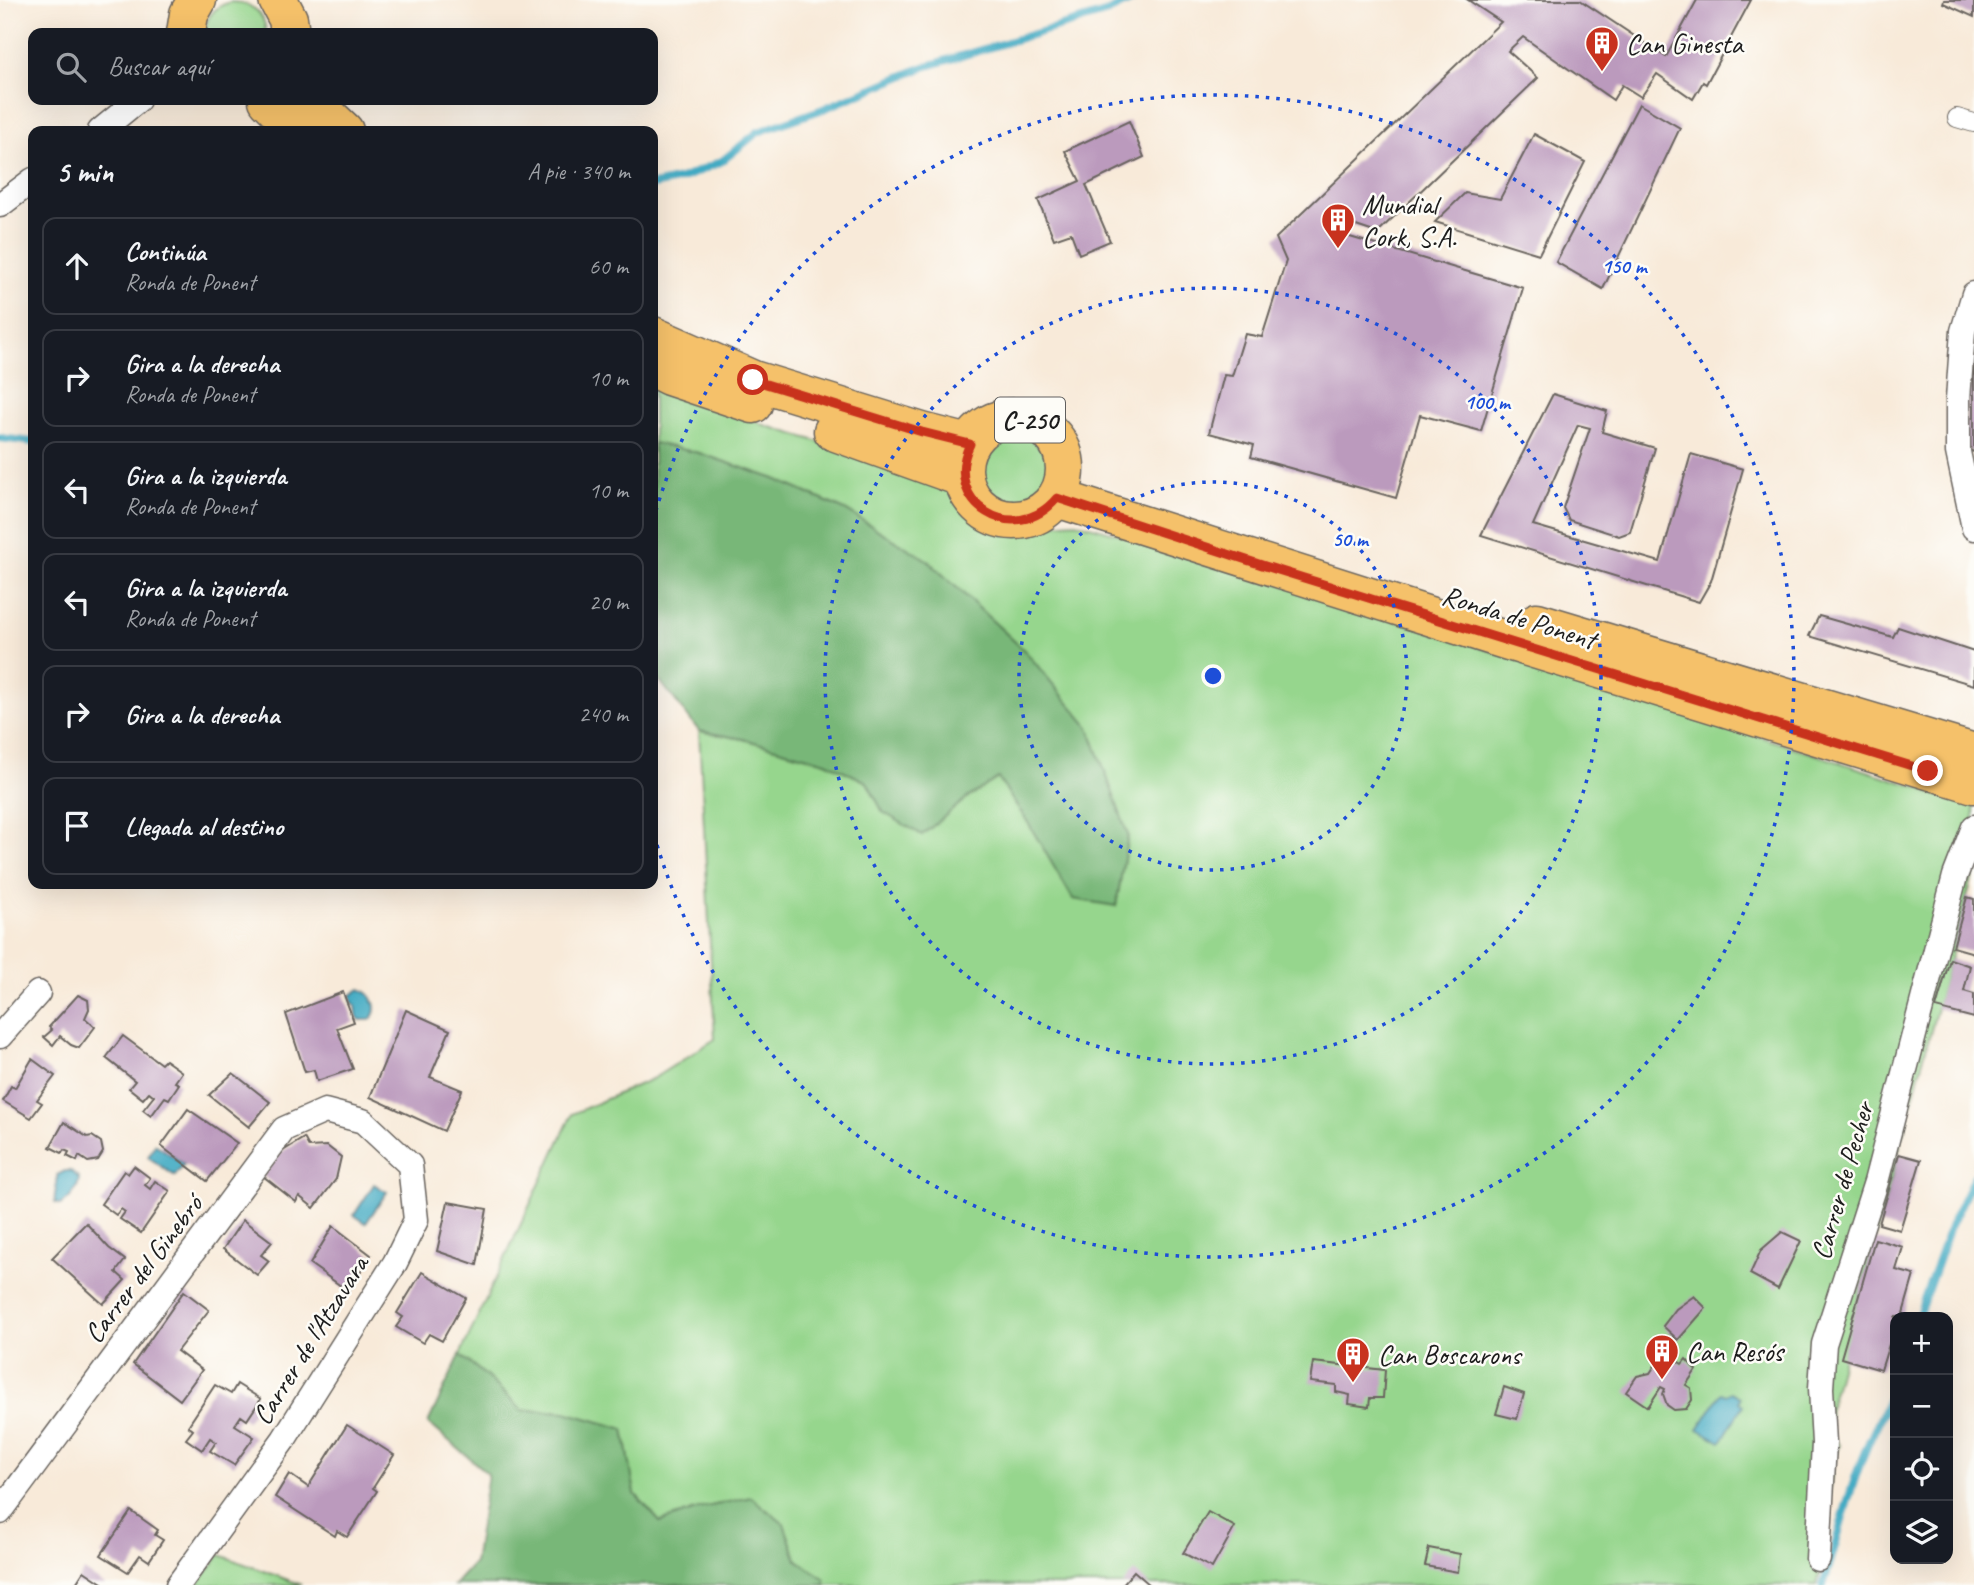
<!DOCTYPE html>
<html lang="es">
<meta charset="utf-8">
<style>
:root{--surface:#171b24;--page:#20242c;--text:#f1f3f6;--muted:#9ea1a6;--line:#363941}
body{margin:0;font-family:Caveat,sans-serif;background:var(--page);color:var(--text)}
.controls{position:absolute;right:21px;bottom:21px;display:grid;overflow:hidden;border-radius:14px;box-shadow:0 7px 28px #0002}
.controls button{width:63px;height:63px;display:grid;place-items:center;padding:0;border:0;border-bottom:2px solid var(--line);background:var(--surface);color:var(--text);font:35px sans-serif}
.stop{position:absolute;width:21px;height:21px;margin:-16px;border:5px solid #c8321e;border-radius:50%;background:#fff}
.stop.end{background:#c8321e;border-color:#fff;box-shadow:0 2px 7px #0008}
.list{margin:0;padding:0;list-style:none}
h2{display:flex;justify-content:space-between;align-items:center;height:91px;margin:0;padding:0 28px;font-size:30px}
h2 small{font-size:23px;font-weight:400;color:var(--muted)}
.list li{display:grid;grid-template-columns:46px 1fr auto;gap:21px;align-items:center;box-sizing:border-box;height:98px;margin:0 14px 14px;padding:0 14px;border:2px solid var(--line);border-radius:14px}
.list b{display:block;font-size:26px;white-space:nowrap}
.list p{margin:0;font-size:23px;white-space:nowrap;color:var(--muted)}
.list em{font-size:23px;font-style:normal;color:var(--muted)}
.icon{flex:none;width:38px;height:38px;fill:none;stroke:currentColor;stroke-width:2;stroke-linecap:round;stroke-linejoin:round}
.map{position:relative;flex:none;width:1974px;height:1585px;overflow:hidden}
.search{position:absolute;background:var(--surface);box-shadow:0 7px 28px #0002;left:28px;top:28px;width:630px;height:77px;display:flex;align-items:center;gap:18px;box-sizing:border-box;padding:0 24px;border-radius:14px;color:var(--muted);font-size:26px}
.panel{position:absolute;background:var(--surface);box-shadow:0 7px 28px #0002;left:28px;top:126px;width:630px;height:763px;border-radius:14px}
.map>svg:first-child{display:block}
.green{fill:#96d68d;stroke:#597954;stroke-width:2}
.forest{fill:#78b778;stroke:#4a6a4a;stroke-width:2}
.water{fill:#43aac3;stroke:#306370;stroke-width:2}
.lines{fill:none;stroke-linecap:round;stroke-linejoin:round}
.stream{stroke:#43aac3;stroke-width:8}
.building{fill:#bb9abd}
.pedestrian-casing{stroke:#69645e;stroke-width:20}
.minor-casing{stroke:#69645e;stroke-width:27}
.primary-casing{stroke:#69645e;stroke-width:41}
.pedestrian{stroke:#fff;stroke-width:18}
.minor{stroke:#fff;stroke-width:24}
.primary{stroke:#f5c16b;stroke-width:38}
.route{stroke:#c8321e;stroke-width:9}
.ring{fill:none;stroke:#1d4ed8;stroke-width:3.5;stroke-dasharray:3.5 7}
.labels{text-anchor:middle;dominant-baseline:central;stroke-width:5;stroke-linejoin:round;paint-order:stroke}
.shield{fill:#fdfcf7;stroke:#605f5e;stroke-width:2}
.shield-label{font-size:26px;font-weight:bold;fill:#1c1c1c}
.poi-label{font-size:28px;fill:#1c1c1c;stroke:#fdfcf7;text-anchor:start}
.street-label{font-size:28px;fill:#1c1c1c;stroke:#fdfcf7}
.centre{fill:#1d4ed8;stroke:#fdfcf7;stroke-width:3.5}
.ring-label{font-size:21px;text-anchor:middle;font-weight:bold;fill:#1d4ed8;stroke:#fdfcf7;stroke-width:5;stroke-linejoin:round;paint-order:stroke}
</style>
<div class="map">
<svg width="1974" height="1585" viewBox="0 0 1974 1585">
<rect width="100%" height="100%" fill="#fdfcf7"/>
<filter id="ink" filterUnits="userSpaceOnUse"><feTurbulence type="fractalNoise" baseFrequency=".0143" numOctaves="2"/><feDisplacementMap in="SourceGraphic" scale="14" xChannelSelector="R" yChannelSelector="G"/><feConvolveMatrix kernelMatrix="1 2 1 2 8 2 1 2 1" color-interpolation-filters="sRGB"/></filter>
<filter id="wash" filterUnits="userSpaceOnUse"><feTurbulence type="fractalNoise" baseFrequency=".00686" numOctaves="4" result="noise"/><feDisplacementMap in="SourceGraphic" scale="28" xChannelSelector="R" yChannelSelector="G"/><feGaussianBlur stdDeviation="1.57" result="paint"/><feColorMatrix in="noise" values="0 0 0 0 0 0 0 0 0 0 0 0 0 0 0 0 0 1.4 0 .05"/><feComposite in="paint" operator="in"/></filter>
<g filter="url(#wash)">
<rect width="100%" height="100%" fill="#f8ead9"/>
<g class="green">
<path d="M230,2C251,2 265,12 266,33H204C207,16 214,7 230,2Z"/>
<path d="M653,381L767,426L936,477L981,524L1014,533L1047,524L1076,522L1174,550L1974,805V871L1829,1409L1831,1434L1839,1445C1824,1490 1829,1539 1817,1585H825V1579L797,1560L784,1524L751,1497L702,1508L660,1522L635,1494L624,1429L565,1412L522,1410L485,1375L460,1355L572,1114L654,1078L715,1039L699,731L743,739L826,762L867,782L883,812L967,798L998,778L1027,821L1116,906L1128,835L1026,652L927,560L845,510L775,479L699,453L653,443Z"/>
<circle cx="1015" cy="469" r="33"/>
<polygon points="220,1555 302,1585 197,1585"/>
</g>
<g class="forest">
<polygon points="653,443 699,453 775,479 845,510 927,560 1026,652 1089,727 1128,835 1116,906 1073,899 1027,821 998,778 967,798 922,835 883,812 867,782 826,762 743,739 699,731 653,672"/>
<polygon points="460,1355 485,1375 522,1410 565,1412 624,1429 635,1494 660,1522 702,1508 751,1497 784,1524 797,1560 825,1579 825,1585 454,1585 474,1563 488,1474 428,1423"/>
</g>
<g class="water">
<path d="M360,989C374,994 380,1009 370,1020H360L357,1016L356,1006L352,1002L351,995Z"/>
<polygon points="155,1144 184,1164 175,1176 148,1157"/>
<path d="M65,1171H71L79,1178C79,1188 69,1201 60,1205L55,1203C53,1192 59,1186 57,1175Z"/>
<polygon points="374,1184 387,1192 366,1223 354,1215"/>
<polygon points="1731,1392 1740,1397 1739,1402 1743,1405 1721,1442 1698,1429 1721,1393 1726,1395"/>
</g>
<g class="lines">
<g class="stream">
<polyline points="653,185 681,179 722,161 758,132 823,109 924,67 1108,12 1132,0"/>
<polyline points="0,438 33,442"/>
<polyline points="1918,1317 1950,1227 1974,1177"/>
<path d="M1823,1585C1838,1541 1846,1497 1864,1454C1873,1430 1887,1408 1895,1384"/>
</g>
</g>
<g id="blocks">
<g class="building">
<polygon points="1468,0 1580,0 1666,57 1697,0 1751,0 1706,84 1703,82 1693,99 1657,74 1641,97 1622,85 1613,100 1523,37 1508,51 1538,78 1377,233 1353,225 1343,235 1523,288 1481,431 1420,415 1396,498 1251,457 1254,445 1209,433 1224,375 1232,376 1245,334 1262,337 1286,261 1276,238 1501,22"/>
<polygon points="1944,0 1974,0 1974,17 1943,3"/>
<polygon points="1639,104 1680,128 1603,289 1556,262"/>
<polygon points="1129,121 1144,157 1086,185 1110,241 1079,254 1071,233 1054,239 1038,200 1080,181 1065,151"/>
<polygon points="1534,134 1585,162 1539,254 1435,222 1465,193 1500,199"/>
<polygon points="1974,345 1974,452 1963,448"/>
<polygon points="1553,394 1607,411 1602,432 1655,448 1630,532 1619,536 1569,520 1563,508 1590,428 1578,425 1533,525 1660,562 1691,454 1743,469 1711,581 1699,602 1481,535"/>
<polygon points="1819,616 1893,637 1898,627 1974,652 1974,685 1809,636"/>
<polygon points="1967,897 1974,899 1974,953 1953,947"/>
<polygon points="1950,959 1970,966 1964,991 1974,994 1974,1018 1936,1008"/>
<polygon points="343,992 354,1022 337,1028 353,1069 317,1081 314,1070 305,1072 286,1014"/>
<polygon points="78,995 88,1000 89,1009 85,1018 95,1027 79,1048 71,1045 60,1036 53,1045 44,1037 52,1030 49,1027"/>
<polygon points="406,1010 450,1030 430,1077 462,1090 444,1131 370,1097"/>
<polygon points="123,1036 161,1064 165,1060 182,1072 175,1082 179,1084 169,1099 165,1097 151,1116 143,1110 154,1096 149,1092 143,1099 129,1088 135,1081 106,1058"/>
<polygon points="32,1059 55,1076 37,1100 42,1103 31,1118 3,1101 11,1086 15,1088"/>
<polygon points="233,1073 270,1102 249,1127 209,1095"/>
<polygon points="188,1109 237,1143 207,1181 161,1146"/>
<polygon points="64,1122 87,1137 92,1136 101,1142 103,1152 98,1160 88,1162 79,1156 77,1161 67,1156 69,1152 64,1150 62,1153 50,1147"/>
<polygon points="304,1138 309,1147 327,1146 341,1157 336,1179 314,1208 299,1196 296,1202 263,1176 283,1151"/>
<polygon points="1899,1154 1921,1160 1900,1230 1879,1224"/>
<polygon points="134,1166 150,1178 145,1185 150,1189 155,1181 170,1191 141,1233 120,1219 125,1212 121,1209 116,1215 101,1204 124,1171 128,1174"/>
<polygon points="448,1202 487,1209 477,1265 437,1251"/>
<polygon points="243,1220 272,1242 261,1255 269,1261 257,1275 223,1249"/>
<polygon points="86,1223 109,1248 125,1260 116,1272 125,1280 103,1304 52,1258"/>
<polygon points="333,1226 371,1255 348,1291 310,1264"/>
<polygon points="1782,1232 1801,1241 1778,1289 1750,1274 1761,1250"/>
<polygon points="1875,1239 1903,1247 1896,1270 1914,1275 1902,1317 1895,1317 1893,1339 1891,1338 1881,1370 1841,1358"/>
<polygon points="422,1272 466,1298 442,1341 429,1334 423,1343 396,1327 403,1317 397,1313"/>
<polygon points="184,1291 209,1310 177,1351 202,1370 180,1400 133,1364"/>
<polygon points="1694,1296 1706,1308 1678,1340 1663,1326 1676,1309"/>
<polygon points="1664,1352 1682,1364 1686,1359 1696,1370 1686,1385 1691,1388 1692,1400 1686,1409 1674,1410 1667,1405 1663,1394 1665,1389 1661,1387 1648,1407 1626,1392 1637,1376 1650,1373"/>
<polygon points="1313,1362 1385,1370 1383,1398 1370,1398 1369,1407 1349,1404 1350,1395 1336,1392 1336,1385 1310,1382"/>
<polygon points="237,1384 261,1399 247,1420 241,1416 235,1425 254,1437 234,1465 210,1451 216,1442 210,1438 202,1450 186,1439 193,1430 188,1426 215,1385 231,1394"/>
<polygon points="1504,1387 1524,1394 1517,1419 1496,1414"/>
<polygon points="347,1425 394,1455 373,1488 377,1491 347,1537 337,1531 335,1536 275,1497 289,1474 308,1487"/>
<polygon points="131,1511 158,1530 155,1535 163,1540 149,1561 140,1555 128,1572 101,1555"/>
<polygon points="1208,1512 1235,1527 1212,1568 1183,1553"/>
<polygon points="1429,1548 1460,1554 1458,1572 1425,1566"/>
<polygon points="84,1571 105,1585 75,1585"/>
<polygon points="1134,1571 1150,1585 1122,1585"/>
</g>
</g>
</g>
<g filter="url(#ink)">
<use href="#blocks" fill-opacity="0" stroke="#69645e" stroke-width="2"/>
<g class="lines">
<g class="pedestrian-casing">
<polyline id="pedestrian" points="1957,118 1974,123"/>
</g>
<g class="minor-casing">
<g id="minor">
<polyline points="100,131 138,100"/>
<polyline points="0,205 33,180"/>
<polyline points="1974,294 1963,331 1958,399 1958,452 1974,528"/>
<polyline points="0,1036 38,993"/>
<polyline points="0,1512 284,1129 325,1111 363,1121 410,1165 416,1220 395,1263 284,1439 178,1585"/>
<polyline points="1818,1559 1824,1443 1821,1388 1824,1344 1876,1182 1955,876 1974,827"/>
</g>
</g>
<g class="primary-casing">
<g id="primary">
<polyline points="278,0 288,19 290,33"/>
<polyline points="186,33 189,14 197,0"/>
<polyline points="268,100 299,131"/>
<polyline points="311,100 344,131"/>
<polyline points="653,336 753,380 922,432 969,444"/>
<polyline points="653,368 669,376 753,404"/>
<circle cx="1014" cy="469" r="51"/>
<polyline points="833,431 964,478"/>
<polyline points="1057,498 1505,640 1974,784"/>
<polyline points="1537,622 1974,753"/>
</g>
</g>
<use href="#pedestrian" class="pedestrian"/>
<use href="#minor" class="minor"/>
<use href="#primary" class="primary"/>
</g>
</g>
<g class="lines" filter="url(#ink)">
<path class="route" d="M753,380L922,432L970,444C941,503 1014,549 1057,498L1265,566L1928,771"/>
</g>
<g class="ring">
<circle cx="1213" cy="676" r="194"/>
<circle cx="1213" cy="676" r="388"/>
<path d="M653 521A581 581 0 1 1 653 831"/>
</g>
<defs>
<g id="building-pin" transform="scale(1.75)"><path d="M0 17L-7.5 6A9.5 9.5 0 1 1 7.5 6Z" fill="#c8321e" stroke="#fdfcf7"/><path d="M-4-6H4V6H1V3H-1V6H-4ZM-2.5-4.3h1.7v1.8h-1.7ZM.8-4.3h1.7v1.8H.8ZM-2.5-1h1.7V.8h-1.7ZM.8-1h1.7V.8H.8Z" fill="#fff"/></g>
</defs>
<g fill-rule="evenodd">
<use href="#building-pin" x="1602" y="43"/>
<use href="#building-pin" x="1338" y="220"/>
<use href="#building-pin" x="1662" y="1351"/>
<use href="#building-pin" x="1353" y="1354"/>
</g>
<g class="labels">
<rect class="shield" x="995" y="397.5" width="70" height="45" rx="5"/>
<g class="shield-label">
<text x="1030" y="420">C-250</text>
</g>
<g class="poi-label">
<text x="1626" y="43">Can Ginesta</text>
<text x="1362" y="204">Mundial<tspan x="1362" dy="32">Cork, S.A.</tspan></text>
<text x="1686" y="1351">Can Resós</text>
<text x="1378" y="1354">Can Boscarons</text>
</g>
<g class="street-label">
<text transform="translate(1519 617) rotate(17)">Ronda de Ponent</text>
<text transform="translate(1842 1181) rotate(-74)">Carrer de Pecher</text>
<text transform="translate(143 1269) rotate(-53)">Carrer del Ginebró</text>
<text transform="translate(310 1340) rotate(-58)">Carrer de l'Atzavara</text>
</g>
</g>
<circle cx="1213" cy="676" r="10" class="centre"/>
<g class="ring-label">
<text x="1624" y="273">150 m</text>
<text x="1487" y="409">100 m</text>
<text x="1350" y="546">50 m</text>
</g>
</svg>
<div class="controls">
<button>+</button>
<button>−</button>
<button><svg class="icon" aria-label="locate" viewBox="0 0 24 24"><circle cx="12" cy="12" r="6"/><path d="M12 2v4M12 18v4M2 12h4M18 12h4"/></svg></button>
<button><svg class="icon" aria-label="layers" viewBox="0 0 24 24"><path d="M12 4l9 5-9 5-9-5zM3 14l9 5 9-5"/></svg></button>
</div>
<div class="stop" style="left:753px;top:380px"></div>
<div class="stop end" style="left:1928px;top:771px"></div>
<div class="search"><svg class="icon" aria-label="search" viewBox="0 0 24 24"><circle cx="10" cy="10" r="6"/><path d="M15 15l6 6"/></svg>Buscar aquí</div>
<section class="panel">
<h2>5 min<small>A pie · 340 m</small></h2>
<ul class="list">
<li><svg class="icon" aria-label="ahead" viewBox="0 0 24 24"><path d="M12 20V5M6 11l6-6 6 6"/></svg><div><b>Continúa</b><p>Ronda de Ponent</p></div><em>60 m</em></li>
<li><svg class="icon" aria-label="right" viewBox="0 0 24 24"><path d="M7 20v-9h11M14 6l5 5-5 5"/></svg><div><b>Gira a la derecha</b><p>Ronda de Ponent</p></div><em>10 m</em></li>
<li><svg class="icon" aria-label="left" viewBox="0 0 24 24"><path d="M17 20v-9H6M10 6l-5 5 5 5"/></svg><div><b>Gira a la izquierda</b><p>Ronda de Ponent</p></div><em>10 m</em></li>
<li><svg class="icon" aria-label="left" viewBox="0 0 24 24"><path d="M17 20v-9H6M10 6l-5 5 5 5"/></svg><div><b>Gira a la izquierda</b><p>Ronda de Ponent</p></div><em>20 m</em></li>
<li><svg class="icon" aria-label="right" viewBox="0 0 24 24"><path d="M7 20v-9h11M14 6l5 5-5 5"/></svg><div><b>Gira a la derecha</b></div><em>240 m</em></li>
<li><svg class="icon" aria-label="arrive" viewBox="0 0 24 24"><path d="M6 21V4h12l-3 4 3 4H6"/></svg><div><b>Llegada al destino</b></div></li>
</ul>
</section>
</div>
